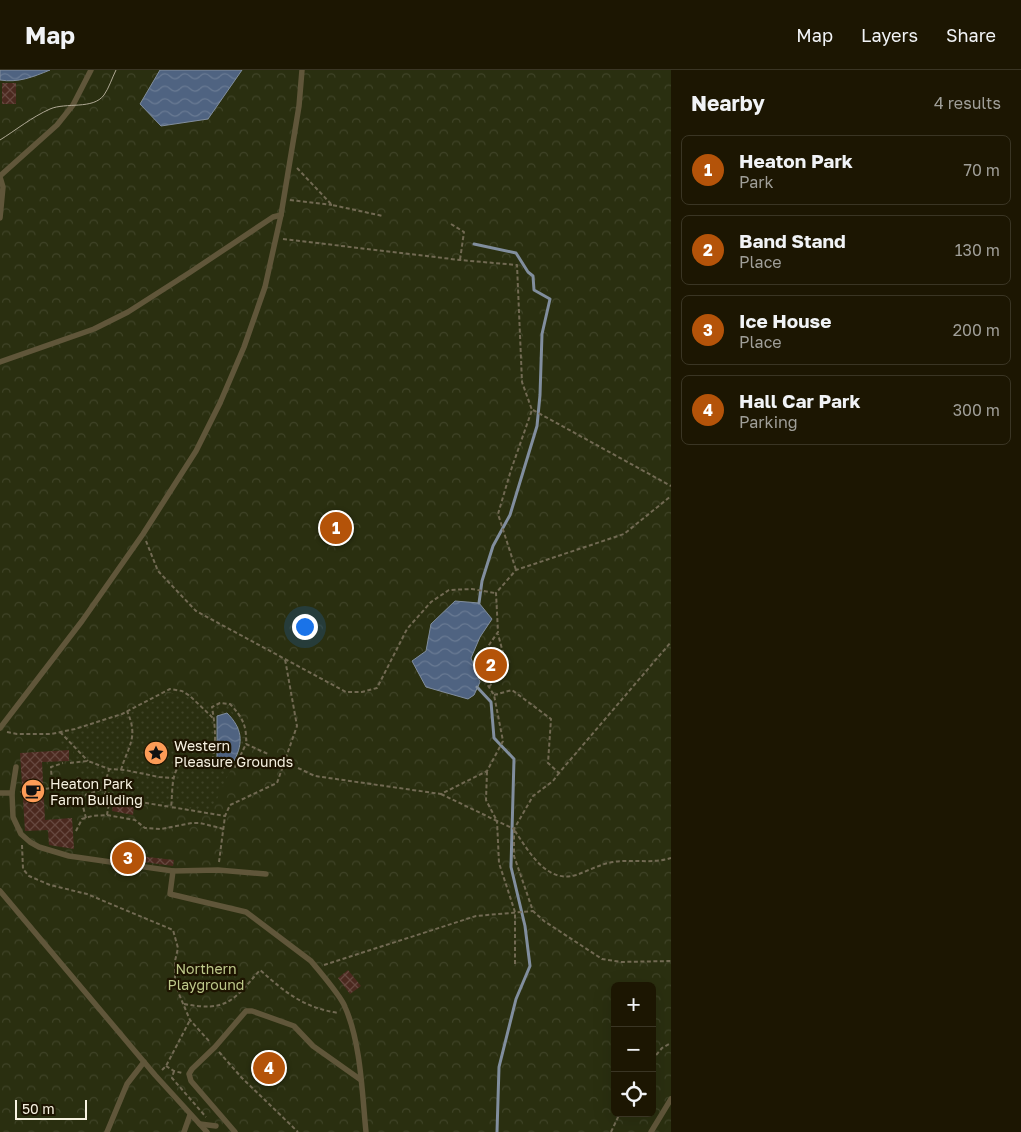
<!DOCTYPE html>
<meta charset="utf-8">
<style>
:root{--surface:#1c1602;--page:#292311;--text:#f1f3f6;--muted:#a09f99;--line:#3a3524;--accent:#b45309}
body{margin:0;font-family:"Golos Text",sans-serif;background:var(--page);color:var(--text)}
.controls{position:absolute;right:15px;bottom:15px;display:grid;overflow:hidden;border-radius:8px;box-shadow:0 5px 20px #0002}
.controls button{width:45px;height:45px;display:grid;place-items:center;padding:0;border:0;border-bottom:1px solid var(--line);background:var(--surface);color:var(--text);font:25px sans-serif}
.scale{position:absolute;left:15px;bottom:12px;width:72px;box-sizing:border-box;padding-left:5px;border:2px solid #f7f2e1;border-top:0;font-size:14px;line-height:18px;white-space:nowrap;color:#f7f2e1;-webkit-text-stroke:4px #1d1400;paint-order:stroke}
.you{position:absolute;left:304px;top:556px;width:18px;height:18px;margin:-12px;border:4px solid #fff;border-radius:50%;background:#1a73e8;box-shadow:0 0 0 8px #1a73e833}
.badge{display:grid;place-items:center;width:32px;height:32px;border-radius:50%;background:var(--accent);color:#fff;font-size:16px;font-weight:700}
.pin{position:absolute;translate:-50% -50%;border:2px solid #fff;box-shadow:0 1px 5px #0006}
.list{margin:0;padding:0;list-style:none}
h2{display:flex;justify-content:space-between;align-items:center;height:65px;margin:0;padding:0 20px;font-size:21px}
h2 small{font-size:16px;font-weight:400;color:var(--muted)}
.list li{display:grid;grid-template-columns:32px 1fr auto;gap:15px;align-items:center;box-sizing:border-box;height:70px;margin:0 10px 10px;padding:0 10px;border:1px solid var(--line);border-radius:8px}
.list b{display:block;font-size:19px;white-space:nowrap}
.list p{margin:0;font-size:16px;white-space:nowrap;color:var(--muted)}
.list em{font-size:16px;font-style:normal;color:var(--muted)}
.icon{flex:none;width:28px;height:28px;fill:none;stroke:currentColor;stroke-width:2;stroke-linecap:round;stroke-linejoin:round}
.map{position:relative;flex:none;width:671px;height:1062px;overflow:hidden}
header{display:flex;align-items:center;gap:30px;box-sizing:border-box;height:70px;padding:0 25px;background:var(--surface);border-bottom:1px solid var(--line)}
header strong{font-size:24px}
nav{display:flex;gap:28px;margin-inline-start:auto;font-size:18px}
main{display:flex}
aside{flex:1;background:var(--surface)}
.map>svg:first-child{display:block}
.park{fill:url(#park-crowns);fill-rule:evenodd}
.garden{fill:url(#garden-dots)}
.water{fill:url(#water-waves);stroke:#818e9e}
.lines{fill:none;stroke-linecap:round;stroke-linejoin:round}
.stream{stroke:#818e9e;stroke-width:3}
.building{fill:url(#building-cross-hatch)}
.path{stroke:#726a53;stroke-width:2;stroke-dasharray:4 2.5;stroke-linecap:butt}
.lane{stroke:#60563a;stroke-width:5.5}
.tram{stroke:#afa894;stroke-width:1}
.labels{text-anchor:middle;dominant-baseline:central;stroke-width:4.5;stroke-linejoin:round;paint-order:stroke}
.poi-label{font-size:14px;fill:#f7f2e1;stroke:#1d1400;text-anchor:start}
.park-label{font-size:14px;fill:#bec98a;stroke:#1d1400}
</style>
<header>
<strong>Map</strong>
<nav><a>Map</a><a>Layers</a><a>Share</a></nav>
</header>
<main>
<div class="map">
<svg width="671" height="1062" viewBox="0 0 671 1062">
<defs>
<pattern id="park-crowns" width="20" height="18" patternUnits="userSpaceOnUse" patternTransform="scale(1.25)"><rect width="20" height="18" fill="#2a2f10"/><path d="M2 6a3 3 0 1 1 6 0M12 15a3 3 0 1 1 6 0" fill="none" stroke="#3f4327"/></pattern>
<pattern id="garden-dots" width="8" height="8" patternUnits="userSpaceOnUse" patternTransform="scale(1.25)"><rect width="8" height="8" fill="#2a2f10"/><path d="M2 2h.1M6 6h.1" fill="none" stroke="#3f4327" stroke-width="1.8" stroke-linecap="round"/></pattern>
<pattern id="water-waves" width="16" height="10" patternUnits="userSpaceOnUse" patternTransform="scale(1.25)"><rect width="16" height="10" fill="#4f6381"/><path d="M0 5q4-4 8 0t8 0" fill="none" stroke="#697a93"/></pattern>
<pattern id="building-cross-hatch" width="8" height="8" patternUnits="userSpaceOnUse" patternTransform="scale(1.25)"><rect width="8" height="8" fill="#4b291f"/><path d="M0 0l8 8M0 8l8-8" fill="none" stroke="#66483f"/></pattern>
</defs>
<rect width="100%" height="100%" fill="#261d02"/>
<path class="park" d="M0,0H671V1062H0ZM615,916H652V1043H615Z"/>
<polygon class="garden" points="171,623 229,637 241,655 243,673 212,740 118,727 75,724 73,680 62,681 60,662 124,646"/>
<g class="water">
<path d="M0,0H50C33,7 18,13 0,10Z"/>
<polygon points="160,0 242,0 208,49 161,56 140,34"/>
<polygon points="455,531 479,533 492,549 480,567 471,588 480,612 474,625 468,629 426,617 412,591 426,581 431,554"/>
<path d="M227,643C242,658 244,672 234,691L226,695L217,691V646Z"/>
</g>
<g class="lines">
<g class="stream">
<polyline points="474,174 516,183 528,202 533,206 534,220 550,229 542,264 540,325 537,356 510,445 493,476 482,511 479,533"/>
<polyline points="477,617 491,632 494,668 514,689 511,797 525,856 530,896 516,929 499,997 497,1062"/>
</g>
</g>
<g class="building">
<rect x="2" y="13" width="14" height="21"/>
<circle cx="491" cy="596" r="7"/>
<polygon points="69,680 69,691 42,692 45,750 72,748 74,779 49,775 48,760 25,761 20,683"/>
<polygon points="113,733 134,737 133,745 112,741"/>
<polygon points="130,785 174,790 173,796 130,790"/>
<polygon points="348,900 361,916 350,924 338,908"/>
</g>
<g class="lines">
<g class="path">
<polyline points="297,98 332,135 383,146"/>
<polyline points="290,130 332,135"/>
<polyline points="451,154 464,162 460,190"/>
<polyline points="283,169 460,190 517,195 522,312 532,340 511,400 498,444 516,500"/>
<polyline points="533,340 671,416"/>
<polyline points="146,471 158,501 196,541 346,622 362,622 377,618 407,559 431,532 449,520 472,519 495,523"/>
<polyline points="489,617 506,594 498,564"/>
<polyline points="494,625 512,620 551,649 548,693 559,703 671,572"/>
<polyline points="7,662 17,664 51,664 75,659 122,644 170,619 182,621 190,626 214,649"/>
<polyline points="60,662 88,691"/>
<path d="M212,690C204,690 192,688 184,692C170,699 173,724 171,737L225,746"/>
<path d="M212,690C217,674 215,654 212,637L220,633L230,634C242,647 247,655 246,674"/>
<polyline points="212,690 219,698 235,697 246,674 268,684"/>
<polyline points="70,693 88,691 109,699 125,700 159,707 173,708"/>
<polyline points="298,698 315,706 441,724 487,701 503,671 494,625 475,595 498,562 496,523 516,500 624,464 671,426"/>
<path d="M121,700C128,676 139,668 127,641"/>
<polyline points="103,719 115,728 171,737"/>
<polyline points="20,722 52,718 51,697 63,693"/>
<polyline points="441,724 497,751 486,730 487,701"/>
<polyline points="107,745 109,732 103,719 109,700"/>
<polyline points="86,748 81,729 82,726 103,719"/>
<polyline points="514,759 514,786 533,841 544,851 602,889 621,892 671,891"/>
<polyline points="76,761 82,749 92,746 107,745 135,750 145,758 161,759 192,753 200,753 224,759"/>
<path d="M515,761C529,782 547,814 576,805C588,801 600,794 613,792C632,789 652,794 671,788"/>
<polyline points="22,775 23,799 29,806 50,815 87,824 173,860 178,878 175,891 175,913 179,924 190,950 209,971"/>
<polyline points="219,792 225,746 230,735 277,713 297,656 285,589"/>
<polyline points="515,894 515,842 499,793 497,751 514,759 533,726 553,711 559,703"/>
<polyline points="324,895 476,846 533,841"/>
<path d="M184,934C227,942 233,931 260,900C286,923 304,938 339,943"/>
<polyline points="219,982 242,1008 298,1062"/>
<polyline points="652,990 662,978 671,973"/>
<polyline points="166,996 174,1001 182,1003"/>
<polyline points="162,1000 166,996 190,950"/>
<polyline points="174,1001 172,1008 206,1047"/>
<polyline points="611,1062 620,1043"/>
</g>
<g class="lane">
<polyline points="0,106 57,55 73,35 91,0"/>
<polyline points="0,107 3,117 0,148"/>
<polyline points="0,292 94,259 128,242 189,203 273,147 281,145"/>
<polyline points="0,658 82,551 143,464 196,381 220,333 244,277 265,217 281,145 299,36 302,0"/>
<polyline points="16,697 12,723 13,747 21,764 30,772 39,777 69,786 173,801"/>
<polyline points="0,723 12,723"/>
<path d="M266,804L218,800L173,801L170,824L246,842L311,891C319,901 341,926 345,937C361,973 362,1023 366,1062"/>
<polyline points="0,821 155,1005 207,1062"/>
<polyline points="200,1054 216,1056"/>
<polyline points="107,1062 127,1014 144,992"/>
<polyline points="184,1062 190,1045"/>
<polyline points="235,1062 191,1011 189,1004 192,999 215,977 246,941 252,941 294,956 313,976 361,1010"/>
<polyline points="651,1062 671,1029"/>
</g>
<path class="tram" d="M0,70C16,60 32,47 50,39C66,32 93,40 104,25C109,18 112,8 116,0"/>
</g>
<defs>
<g id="sight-disc" transform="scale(1.25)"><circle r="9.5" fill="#fd9c57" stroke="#1d1400"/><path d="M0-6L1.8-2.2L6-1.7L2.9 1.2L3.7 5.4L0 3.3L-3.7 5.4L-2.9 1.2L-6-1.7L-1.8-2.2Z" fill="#111"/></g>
<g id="cafe-disc" transform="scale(1.25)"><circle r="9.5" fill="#fd9c57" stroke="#1d1400"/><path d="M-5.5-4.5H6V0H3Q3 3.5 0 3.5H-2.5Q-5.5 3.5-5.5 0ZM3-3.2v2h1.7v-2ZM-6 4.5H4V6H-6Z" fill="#111"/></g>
</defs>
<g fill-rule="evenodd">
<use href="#sight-disc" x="156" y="683"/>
<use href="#cafe-disc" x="33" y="721"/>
</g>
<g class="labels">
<g class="poi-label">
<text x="174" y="675">Western<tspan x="174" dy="16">Pleasure Grounds</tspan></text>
<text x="50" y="713">Heaton Park<tspan x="50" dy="16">Farm Building</tspan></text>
</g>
<g class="park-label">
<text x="206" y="898">Northern<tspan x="206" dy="16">Playground</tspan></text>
</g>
</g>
</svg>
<div class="controls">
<button>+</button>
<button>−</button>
<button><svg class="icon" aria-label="locate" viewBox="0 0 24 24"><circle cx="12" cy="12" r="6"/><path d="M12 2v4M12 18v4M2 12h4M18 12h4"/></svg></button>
</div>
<div class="scale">50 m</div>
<div class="you"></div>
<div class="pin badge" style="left:336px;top:458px">1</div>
<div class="pin badge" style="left:491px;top:595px">2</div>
<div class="pin badge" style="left:128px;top:788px">3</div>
<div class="pin badge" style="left:269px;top:998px">4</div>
</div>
<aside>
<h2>Nearby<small>4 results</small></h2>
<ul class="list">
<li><span class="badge">1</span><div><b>Heaton Park</b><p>Park</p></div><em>70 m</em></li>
<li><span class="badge">2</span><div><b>Band Stand</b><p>Place</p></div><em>130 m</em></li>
<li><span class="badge">3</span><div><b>Ice House</b><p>Place</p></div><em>200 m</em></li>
<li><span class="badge">4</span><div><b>Hall Car Park</b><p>Parking</p></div><em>300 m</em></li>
</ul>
</aside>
</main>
